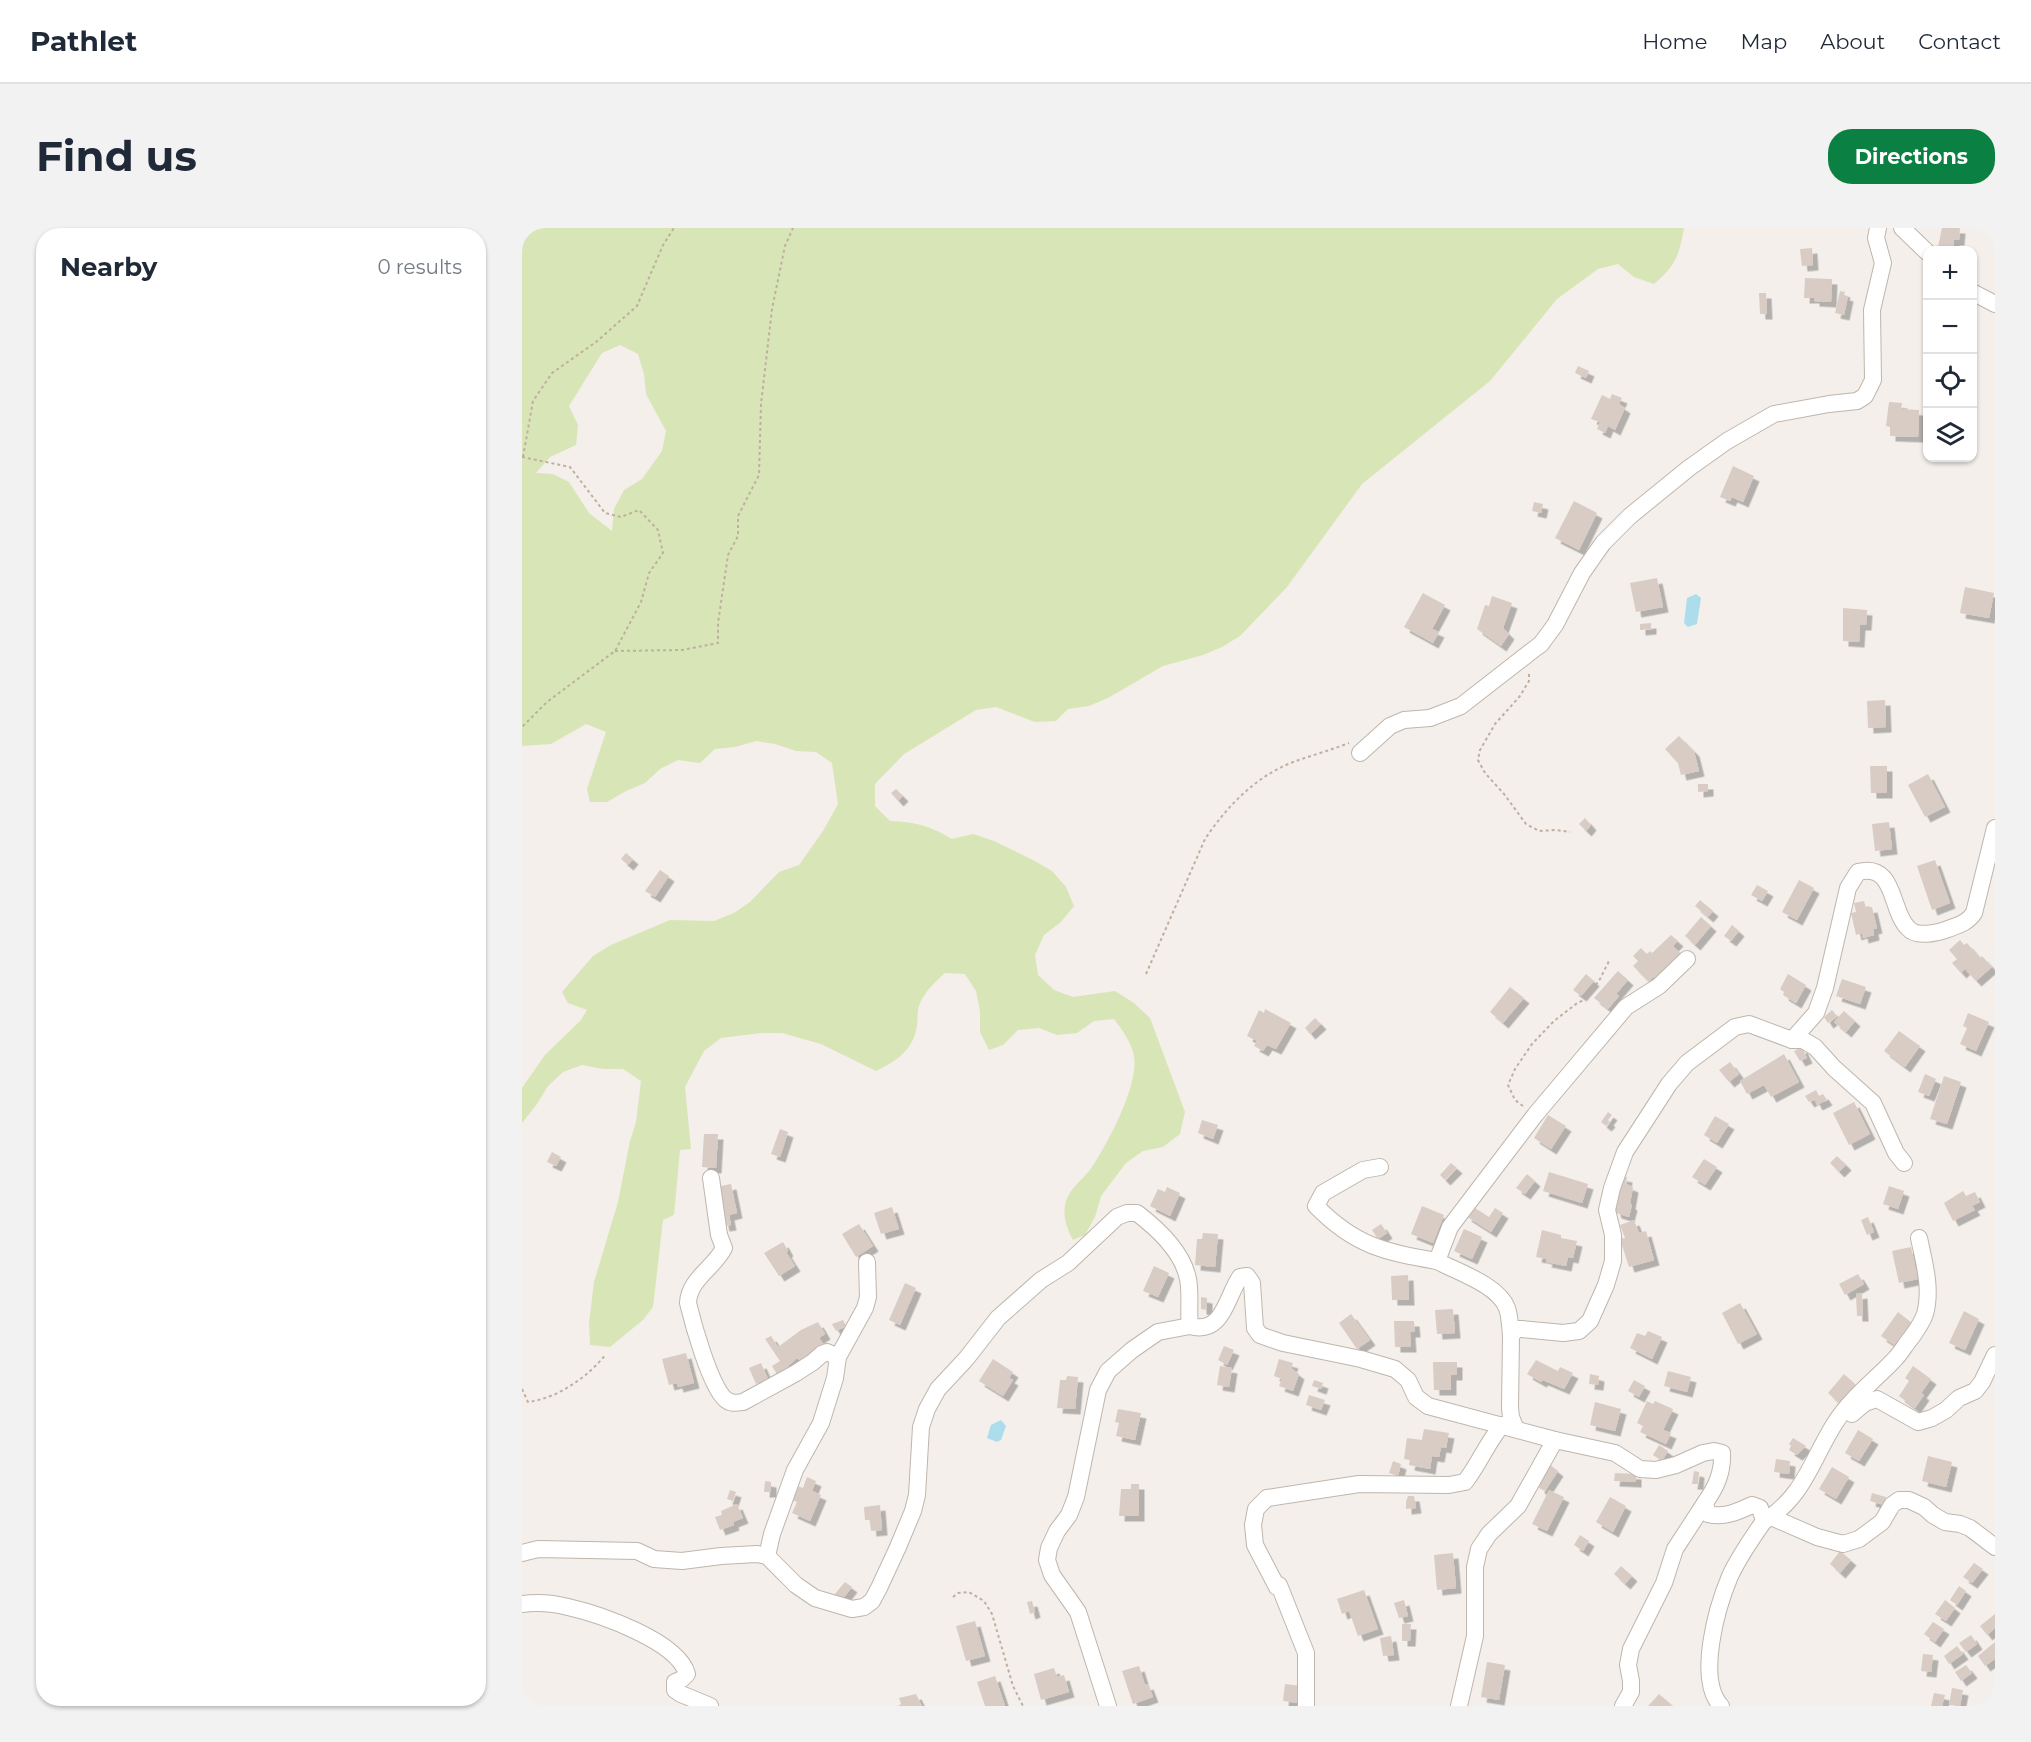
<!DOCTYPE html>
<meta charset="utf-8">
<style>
:root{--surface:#fff;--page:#f2f2f3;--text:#1f2937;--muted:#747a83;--line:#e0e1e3;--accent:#0b8043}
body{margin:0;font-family:Montserrat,sans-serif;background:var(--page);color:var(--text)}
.controls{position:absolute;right:18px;top:18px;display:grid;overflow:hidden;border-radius:12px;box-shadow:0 2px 4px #0004}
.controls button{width:54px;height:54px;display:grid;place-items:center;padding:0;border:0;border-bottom:2px solid var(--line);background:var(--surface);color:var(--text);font:30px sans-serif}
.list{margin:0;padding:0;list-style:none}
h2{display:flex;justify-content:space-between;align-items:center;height:78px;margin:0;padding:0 24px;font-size:26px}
h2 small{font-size:20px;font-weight:400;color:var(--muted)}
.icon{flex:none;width:33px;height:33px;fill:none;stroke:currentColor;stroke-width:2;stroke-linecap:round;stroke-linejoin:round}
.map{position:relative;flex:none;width:1473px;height:1478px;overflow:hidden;border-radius:24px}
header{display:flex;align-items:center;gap:36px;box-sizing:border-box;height:84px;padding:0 30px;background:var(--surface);border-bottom:2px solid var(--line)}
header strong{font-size:28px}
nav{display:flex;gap:33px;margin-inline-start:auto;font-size:21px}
.intro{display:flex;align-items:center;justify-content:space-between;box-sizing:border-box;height:144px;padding:0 36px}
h1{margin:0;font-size:42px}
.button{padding:15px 27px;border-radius:24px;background:var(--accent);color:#fff;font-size:21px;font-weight:700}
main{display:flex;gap:36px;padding:0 36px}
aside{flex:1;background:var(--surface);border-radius:24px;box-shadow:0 2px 4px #0004}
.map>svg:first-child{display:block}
.green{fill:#d8e5b6;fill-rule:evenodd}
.water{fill:#acddec}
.building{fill:#d8ccc4;filter:url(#shadow)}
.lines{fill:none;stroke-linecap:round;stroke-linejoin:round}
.minor-casing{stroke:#bfb6ad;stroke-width:18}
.path{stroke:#c0afa0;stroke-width:2;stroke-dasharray:3 3;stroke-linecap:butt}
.minor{stroke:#fff;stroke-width:16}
</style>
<header>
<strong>Pathlet</strong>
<nav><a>Home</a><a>Map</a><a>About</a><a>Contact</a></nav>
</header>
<div class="intro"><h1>Find us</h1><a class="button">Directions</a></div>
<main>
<aside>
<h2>Nearby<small>0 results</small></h2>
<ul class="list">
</ul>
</aside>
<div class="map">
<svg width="1473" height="1478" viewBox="0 0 1473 1478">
<defs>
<filter id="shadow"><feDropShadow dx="5.5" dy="5.5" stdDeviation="0" flood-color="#0004"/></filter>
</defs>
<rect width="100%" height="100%" fill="#f4efea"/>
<path class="green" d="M0,0H1162C1157,28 1154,37 1132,56L1112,49L1096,36L1076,41L1035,71L968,153L840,256L765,359L718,408L700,419L681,427L641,438L586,470L567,478L546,481L534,493L513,494L474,479L454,482L382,526L353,556V578L368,593C394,594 408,598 430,611L451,606L472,613L511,632L530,643L544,659L552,678L539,694L522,707L513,727L516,747L532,762L551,769L593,763L612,775L628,790L663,884L658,906L641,919L621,923L604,935L579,968L573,989L563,1007L551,1012C545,1000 541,990 543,977C546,961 562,951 570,939C586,915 617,857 612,828C610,815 600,802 592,791L572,793L555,805L535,807L517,800L496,802L481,817L467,822L458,804V783L454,763L443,746L423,745C413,754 401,765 397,778C395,783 396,791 395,797C392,821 375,833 354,843L299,816L260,805H239L199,810L182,823L163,859L169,921L158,922L152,987L141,992L131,1079L121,1092L88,1119L68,1117L67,1095L72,1054L96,974L108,913L114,894L119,853L101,841H81L60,837L41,844L26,858L15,876L0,895V860L23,827L59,792L65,782L46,775L40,764L71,728L89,717L148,692L192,693L212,685L228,674L257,644L277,637L301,603L316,576L310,535L294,524L274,523L253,516L234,513L213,519L193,521L178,535L156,532L138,541L123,555L104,563L85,574H68L65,561L84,504L64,496L29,516L0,518ZM98,117L116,126L122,146L124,166L144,203L140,223L120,251L102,262L92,281L90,303L67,285L47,254L31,246L14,245L28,229L54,217L56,197L47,178L80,125Z"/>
<g class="water">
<polygon points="1174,366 1179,370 1175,396 1166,399 1162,395 1165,370"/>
<polygon points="479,1192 484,1198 479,1212 475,1214 465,1210 469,1197"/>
</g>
<g class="building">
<polygon points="1420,0 1438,0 1437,12 1432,12 1431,20 1416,19"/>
<polygon points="1290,20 1291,37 1280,38 1278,21"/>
<polygon points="1283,50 1310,51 1309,74 1292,73 1292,70 1282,70"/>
<polygon points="1318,63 1323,64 1322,67 1326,68 1322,87 1313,85"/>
<polygon points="1237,65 1244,65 1245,86 1238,86"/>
<polygon points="1056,138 1067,143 1064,150 1053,145"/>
<polygon points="1090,166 1100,170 1097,176 1103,180 1093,202 1086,198 1083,205 1075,201 1078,194 1069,191 1080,167 1088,171"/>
<polygon points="1367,174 1380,175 1379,181 1397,182 1396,209 1368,208 1368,199 1364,198"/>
<polygon points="1211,238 1232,248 1221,274 1210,269 1208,273 1198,269"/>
<polygon points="1052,273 1075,285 1057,322 1033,310"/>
<polygon points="1012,274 1021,276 1019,285 1010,283"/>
<polygon points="1135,350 1141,379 1114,384 1108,355"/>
<polygon points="1443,359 1472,365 1467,390 1438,385"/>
<polygon points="901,365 923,377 910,401 917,404 911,415 882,399"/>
<polygon points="970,368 990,375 981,400 987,406 979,418 955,401 963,377 967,378"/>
<polygon points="1321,380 1345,382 1344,397 1338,397 1337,414 1321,413"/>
<polygon points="1129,395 1129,401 1118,402 1118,396"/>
<polygon points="1363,472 1364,499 1346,500 1345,473"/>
<polygon points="1157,508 1172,523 1177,543 1159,547 1156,535 1143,521"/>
<polygon points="1348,538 1365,538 1365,565 1349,565"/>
<polygon points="1406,546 1423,579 1403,589 1386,557"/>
<polygon points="1176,556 1186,556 1186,563 1176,564"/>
<polygon points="374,561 381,568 376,573 369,565"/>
<polygon points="1063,590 1069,597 1064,603 1057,596"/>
<polygon points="1367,594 1370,621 1353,623 1350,596"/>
<polygon points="104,625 111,631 106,637 99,631"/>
<polygon points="1413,632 1428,675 1410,682 1395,638"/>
<polygon points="138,642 147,648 133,669 123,663"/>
<polygon points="1277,652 1292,660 1275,692 1260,684"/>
<polygon points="1235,657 1246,663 1240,673 1229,667"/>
<polygon points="1178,672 1191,683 1186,689 1173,678"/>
<polygon points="1342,673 1344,680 1350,679 1355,700 1351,701 1352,707 1341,710 1340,705 1334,707 1329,685 1334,684 1332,675"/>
<polygon points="1179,689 1189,698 1173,717 1163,708"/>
<polygon points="1210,697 1217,703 1209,713 1202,708"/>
<polygon points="1149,707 1156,713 1151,718 1160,727 1134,752 1131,749 1127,754 1111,738 1116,733 1111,728 1119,720 1125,726 1128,723 1130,725"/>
<polygon points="1438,712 1442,717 1445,715 1458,730 1460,728 1470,739 1454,753 1443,741 1439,745 1430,735 1435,731 1427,722"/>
<polygon points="1096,743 1106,752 1094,766 1097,768 1086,781 1072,770"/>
<polygon points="1064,746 1072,753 1059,768 1051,762"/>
<polygon points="1266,746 1284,757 1274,775 1261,767 1262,764 1258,761"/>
<polygon points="1320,751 1344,759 1338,776 1314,768"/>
<polygon points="988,759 1002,770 981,795 968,784"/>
<polygon points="743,781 769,795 754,821 745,817 741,823 732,818 735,813 725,808 737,782 742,785"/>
<polygon points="1310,782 1315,788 1306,795 1302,789"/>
<polygon points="1322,783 1333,793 1324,804 1312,794"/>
<polygon points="1446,785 1467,794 1454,823 1438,816 1445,800 1441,798"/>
<polygon points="793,790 799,796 788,806 783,800"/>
<polygon points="1377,803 1398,818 1383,839 1362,823"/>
<polygon points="1280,819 1285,830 1278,833 1272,823"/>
<polygon points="1262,826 1277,854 1249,869 1242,857 1225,866 1218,853"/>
<polygon points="1208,834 1217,846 1207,854 1197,842"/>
<polygon points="1403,846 1414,851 1407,868 1396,864"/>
<polygon points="1422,848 1439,854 1425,896 1408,891"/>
<polygon points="1294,862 1297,868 1301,866 1305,872 1295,877 1292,871 1287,874 1283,868"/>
<polygon points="1332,874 1348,906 1327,917 1311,885"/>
<polygon points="1086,884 1090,887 1086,892 1088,894 1084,898 1079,894"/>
<polygon points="1026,887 1044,898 1029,921 1012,910"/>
<polygon points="1193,888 1207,896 1195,915 1182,907"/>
<polygon points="680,892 696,897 691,911 676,905"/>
<polygon points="258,901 266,904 258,929 249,926"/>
<polygon points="182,906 196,906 194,940 180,939"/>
<polygon points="30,924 39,929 34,938 25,934"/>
<polygon points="1315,928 1324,937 1317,944 1308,935"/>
<polygon points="1182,931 1195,939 1183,957 1170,949"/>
<polygon points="929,935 935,940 923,952 918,947"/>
<polygon points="1027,944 1066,956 1060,975 1021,963"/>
<polygon points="1005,946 1013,953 1003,966 994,960"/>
<polygon points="1099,948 1105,949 1104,956 1111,959 1108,976 1110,977 1107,989 1094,985 1091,975"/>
<polygon points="209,956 215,985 207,987 209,997 202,998 194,959"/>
<polygon points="1367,958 1382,963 1376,981 1361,976"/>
<polygon points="645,959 658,965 648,988 628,978 636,961 643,964"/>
<polygon points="1441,963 1444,968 1453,964 1458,974 1450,978 1453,982 1431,993 1422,975"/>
<polygon points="900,978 922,987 911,1015 889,1006"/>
<polygon points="950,978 967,989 973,980 981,985 969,1004 944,988"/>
<polygon points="370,979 377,1001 359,1006 352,985"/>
<polygon points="1346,989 1352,1004 1345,1007 1339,992"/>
<polygon points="1112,992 1117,1005 1124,1003 1132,1032 1107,1039 1098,1011 1103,1010 1098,997"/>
<polygon points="337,996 351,1018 334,1029 320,1006"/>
<polygon points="859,996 865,1005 856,1011 850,1002"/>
<polygon points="942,1001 960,1009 950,1031 932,1023"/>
<polygon points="1020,1002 1039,1007 1039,1010 1055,1013 1051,1030 1046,1029 1044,1038 1024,1034 1025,1031 1014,1029"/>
<polygon points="681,1005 696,1006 693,1039 673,1037 675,1011 680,1011"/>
<polygon points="261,1014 266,1023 264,1024 273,1038 257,1048 242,1025"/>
<polygon points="1389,1019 1396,1051 1377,1055 1370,1023"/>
<polygon points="632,1038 647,1045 636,1069 621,1063"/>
<polygon points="1336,1046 1342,1056 1323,1067 1317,1056"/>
<polygon points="886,1047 887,1072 870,1072 869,1048"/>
<polygon points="383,1055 394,1060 378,1097 367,1092"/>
<polygon points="1340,1065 1341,1088 1335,1088 1334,1066"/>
<polygon points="679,1069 685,1070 685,1082 679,1081"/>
<polygon points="1218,1075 1235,1106 1216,1116 1200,1085"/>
<polygon points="931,1081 933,1105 915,1106 913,1082"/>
<polygon points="1442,1083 1457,1091 1443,1122 1427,1115"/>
<polygon points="1376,1084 1390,1095 1374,1118 1359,1108"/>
<polygon points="829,1086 848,1112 835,1121 817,1095"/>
<polygon points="321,1092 324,1098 314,1103 310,1096"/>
<polygon points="872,1093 892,1093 893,1104 888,1104 889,1119 873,1119"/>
<polygon points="296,1094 303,1106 297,1110 303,1118 282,1137 275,1130 266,1138 268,1141 256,1148 250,1138 258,1133 243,1111 249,1108 256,1119 279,1102"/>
<polygon points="1126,1103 1140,1109 1130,1131 1108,1120 1115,1105 1123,1108"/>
<polygon points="702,1118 712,1122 705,1137 696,1132"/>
<polygon points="164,1125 172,1155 156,1159 155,1155 147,1157 140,1131"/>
<polygon points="471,1131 491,1144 487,1150 491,1152 481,1168 457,1153"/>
<polygon points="757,1131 771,1135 769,1140 777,1146 771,1163 757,1158 760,1151 752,1148"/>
<polygon points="1014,1132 1036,1143 1038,1139 1051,1145 1042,1161 1021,1152 1019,1154 1005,1146"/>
<polygon points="911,1134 935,1134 935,1147 929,1147 929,1162 912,1162"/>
<polygon points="239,1135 246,1151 234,1156 227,1140"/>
<polygon points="698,1138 710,1140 707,1159 695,1157"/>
<polygon points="1391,1138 1409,1151 1399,1165 1402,1167 1393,1180 1377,1168 1387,1153 1383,1150"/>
<polygon points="1146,1143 1169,1149 1165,1164 1142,1158"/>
<polygon points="1068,1146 1077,1148 1076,1157 1067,1156"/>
<polygon points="1322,1146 1334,1157 1318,1176 1306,1165"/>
<polygon points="545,1148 556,1149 553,1181 535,1180 538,1152 544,1152"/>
<polygon points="792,1152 801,1155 799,1161 790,1158"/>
<polygon points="1112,1152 1123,1158 1117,1169 1106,1163"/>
<polygon points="787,1167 803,1172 799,1182 784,1177"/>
<polygon points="1125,1173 1131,1176 1133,1173 1151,1181 1141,1202 1149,1205 1144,1216 1118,1204 1121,1198 1115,1195"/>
<polygon points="1073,1174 1099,1181 1093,1203 1068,1197"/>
<polygon points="596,1181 619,1185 613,1212 594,1208 597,1195 593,1194"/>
<polygon points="902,1201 927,1205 924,1220 919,1219 917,1229 910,1228 908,1241 887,1237 888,1232 882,1231 885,1210 900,1212"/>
<polygon points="1336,1202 1351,1211 1337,1233 1323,1225"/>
<polygon points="1271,1210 1284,1218 1275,1227 1267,1222 1269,1218 1267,1216"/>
<polygon points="1137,1217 1146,1223 1140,1233 1131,1227"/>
<polygon points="1406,1228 1430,1234 1424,1259 1400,1253"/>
<polygon points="1254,1231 1268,1233 1267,1246 1252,1244"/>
<polygon points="871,1233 879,1236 876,1248 867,1245"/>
<polygon points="1027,1236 1036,1243 1023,1263 1017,1260 1022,1243"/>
<polygon points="1310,1239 1327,1249 1314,1271 1297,1261"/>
<polygon points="1172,1243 1177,1244 1176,1256 1170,1256"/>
<polygon points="1093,1245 1114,1246 1114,1254 1092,1253"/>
<polygon points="285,1249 294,1253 290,1263 299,1267 288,1293 270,1285 275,1274 269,1272 275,1258 281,1260"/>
<polygon points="243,1253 249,1254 249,1264 242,1264"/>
<polygon points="609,1256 617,1256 617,1288 597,1288 599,1261 609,1261"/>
<polygon points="208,1262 214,1264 211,1273 205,1271"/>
<polygon points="1027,1262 1042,1269 1025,1303 1010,1296"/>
<polygon points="1350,1265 1364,1269 1362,1277 1348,1273"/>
<polygon points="886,1268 892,1268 894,1280 884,1281 884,1274"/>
<polygon points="1088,1269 1104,1278 1091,1304 1074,1294"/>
<polygon points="215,1276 221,1290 211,1294 212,1297 198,1302 193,1289 200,1287 199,1283"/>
<polygon points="358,1277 360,1302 349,1303 348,1292 343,1292 342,1279"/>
<polygon points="1058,1307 1067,1313 1061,1323 1052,1317"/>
<polygon points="1318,1323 1329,1332 1318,1345 1308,1336"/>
<polygon points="931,1325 934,1360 915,1362 912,1327"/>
<polygon points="1452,1335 1461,1341 1450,1355 1441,1349"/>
<polygon points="1099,1338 1110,1348 1103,1356 1092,1346"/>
<polygon points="323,1354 330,1359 319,1373 312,1367"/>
<polygon points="1437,1358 1444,1363 1435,1377 1428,1372"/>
<polygon points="842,1362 856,1401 836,1408 827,1383 820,1386 815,1371"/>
<polygon points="882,1372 886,1388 877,1390 872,1375"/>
<polygon points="1423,1372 1433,1380 1424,1393 1413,1386"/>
<polygon points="510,1373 513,1384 508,1386 505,1374"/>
<polygon points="1473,1386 1473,1400 1465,1407 1458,1398"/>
<polygon points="453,1393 463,1428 444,1433 434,1398"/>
<polygon points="1411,1394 1422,1401 1413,1414 1402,1406"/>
<polygon points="880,1396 889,1396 888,1413 880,1413"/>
<polygon points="1449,1407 1455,1416 1444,1424 1437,1415"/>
<polygon points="869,1408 872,1427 861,1428 858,1410"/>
<polygon points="1473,1414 1473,1431 1463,1438 1456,1428"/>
<polygon points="1435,1418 1441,1426 1427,1436 1422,1428"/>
<polygon points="1401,1426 1411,1427 1409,1444 1399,1443"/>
<polygon points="965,1434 983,1437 977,1472 959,1469"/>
<polygon points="1444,1437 1450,1445 1439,1453 1433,1444"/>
<polygon points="617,1438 623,1457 626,1456 631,1469 611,1476 600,1443"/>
<polygon points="532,1440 535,1449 542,1447 547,1464 519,1472 512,1446"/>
<polygon points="473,1448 483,1478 463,1478 455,1454"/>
<polygon points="763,1456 779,1458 777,1475 761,1473"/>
<polygon points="1430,1460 1441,1462 1438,1478 1427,1477"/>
<polygon points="1412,1465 1423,1467 1420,1478 1409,1478"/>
<polygon points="394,1466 400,1478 376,1478 379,1476 377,1470"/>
<polygon points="1137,1466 1151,1478 1126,1478"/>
</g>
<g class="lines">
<g class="minor-casing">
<g id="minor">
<polyline points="1380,0 1406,25"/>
<polyline points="1450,64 1473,76"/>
<polyline points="838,525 868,498 882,492 908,490 939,478 1011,422 1019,416 1033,397 1060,345 1081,315 1108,288 1167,240 1205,213 1252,186 1307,176 1335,173 1343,168 1351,152 1350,82 1361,35 1354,10 1356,0"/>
<path d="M1270,812L1294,785L1303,760L1326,660L1336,644C1374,634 1368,683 1386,700C1394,710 1415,705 1426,701C1437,697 1445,695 1452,685L1473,600"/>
<path d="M858,939L841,942L801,965L794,978C833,1018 863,1024 915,1033"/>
<path d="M189,950L197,1007L202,1020C192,1040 167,1051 166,1075C171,1096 188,1157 203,1171C209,1176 214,1175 221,1174L274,1145L291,1134L300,1126L305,1124L316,1129"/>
<path d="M989,1108C988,1098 988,1089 985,1080C976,1057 936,1044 915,1033L928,999L1013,887L1104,779L1137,758L1165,731"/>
<polyline points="1330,1186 1343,1175 1355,1171 1396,1194 1410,1190 1424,1182 1437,1170 1453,1163 1460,1154 1473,1127"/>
<polyline points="994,1201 989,1189 988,1180 989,1108 994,1101 1000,1101 1041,1105 1057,1103 1068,1093 1084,1057 1091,1033 1091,1007 1085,982 1090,960 1103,924 1147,856 1165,835 1213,799 1227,796 1270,812 1281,812 1293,819 1312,840 1351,875 1374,925 1382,935"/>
<polyline points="1249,1289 1295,1309 1321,1316 1337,1311 1360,1294 1370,1277 1377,1272 1387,1272 1402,1279 1411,1287 1423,1294 1438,1296 1448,1300 1473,1319"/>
<path d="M1242,1293C1282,1269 1290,1231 1313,1195C1329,1170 1353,1152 1372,1132C1379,1125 1383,1117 1389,1110C1394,1103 1400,1095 1403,1086C1410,1061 1402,1034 1397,1010"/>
<path d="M0,1325L16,1321L115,1323L132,1331L160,1333L199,1328L235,1326L245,1328L274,1357L293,1370L330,1381L342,1379L350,1373L357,1360L376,1319L391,1283L395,1267L399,1199L405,1181L416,1161L444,1131L476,1090L519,1052L546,1035L595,989L605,985H615C636,1001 661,1025 666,1051C669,1066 666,1083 668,1098C701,1107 704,1070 718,1049L725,1048L730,1055L733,1100L738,1107L761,1115L839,1131L873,1141L886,1152L894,1169L906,1178L1033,1212L1093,1225L1118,1241L1134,1242L1154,1237L1181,1225L1192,1223L1200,1225C1201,1245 1194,1259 1183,1275L1186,1286C1202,1290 1215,1284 1230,1277L1238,1280L1242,1293C1230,1310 1217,1329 1208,1348C1195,1379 1174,1451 1199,1478"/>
<polyline points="245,1328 250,1306 273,1242 299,1195 313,1150 316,1129 343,1080 346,1069 345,1034"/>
<path d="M0,1376C15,1374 31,1375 46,1379C77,1386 156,1413 165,1446L160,1451L153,1454V1462L159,1466L188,1478"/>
<polyline points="586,1478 556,1384 530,1347 525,1332 527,1320 535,1303 547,1287 554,1269 576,1162 586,1143 610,1122 636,1104 668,1098"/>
<path d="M784,1478V1425L757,1357L755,1359L733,1317L731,1297L734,1281L745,1270L837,1256L927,1257L943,1254C957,1236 965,1215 980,1197"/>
<polyline points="937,1478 953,1408 953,1339 957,1321 967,1306 996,1278 1033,1212"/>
<polyline points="1101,1478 1109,1464 1109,1453 1106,1437 1109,1421 1142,1355 1153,1321 1183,1275"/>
</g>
</g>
<g class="path">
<polyline points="0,229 48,239 83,285 99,289 117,282 136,302 141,325 127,345 119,374 93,423 25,474 0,499"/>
<polyline points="1,229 11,173 30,145 74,114 115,78 141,17 152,0"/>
<polyline points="93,423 160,422 196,415 196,395 206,327 216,308 216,288 237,247 239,176 250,81 263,18 271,0"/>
<polyline points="1007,446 1007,453 998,468 973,496 958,522 956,532 963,545 982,566 1004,596 1017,603 1034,602 1048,604"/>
<path d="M624,746L683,611C706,577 735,547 774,533C791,527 809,522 827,515"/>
<polyline points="1001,878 993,872 986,857 993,841 1010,816 1032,793 1054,776 1065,770 1078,751 1087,733"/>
<path d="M0,1161L6,1174C36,1170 66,1149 84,1126"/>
<polyline points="431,1369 436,1365 447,1364 462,1373 470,1386 491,1458 501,1478"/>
</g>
<use href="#minor" class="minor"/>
</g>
</svg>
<div class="controls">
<button>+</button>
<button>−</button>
<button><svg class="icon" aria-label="locate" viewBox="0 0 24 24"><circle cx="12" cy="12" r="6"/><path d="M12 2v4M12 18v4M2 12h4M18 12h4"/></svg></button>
<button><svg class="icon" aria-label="layers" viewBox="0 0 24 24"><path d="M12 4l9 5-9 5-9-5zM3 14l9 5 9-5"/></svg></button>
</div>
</div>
</main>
